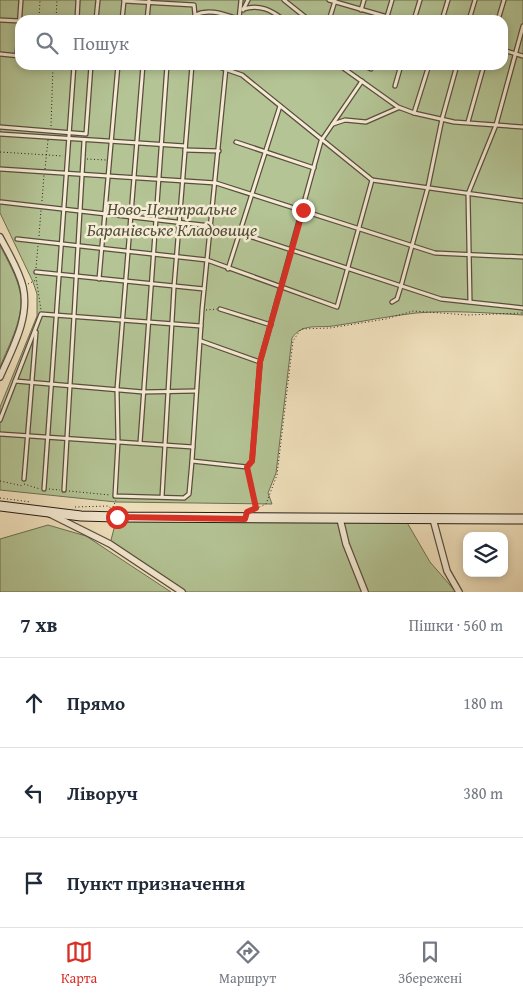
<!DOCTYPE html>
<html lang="uk">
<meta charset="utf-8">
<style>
:root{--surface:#fff;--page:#f2f2f3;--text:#1f2937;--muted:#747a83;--line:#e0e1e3;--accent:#d93025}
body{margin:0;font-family:"Gentium Book Plus",serif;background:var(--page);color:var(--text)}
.controls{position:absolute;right:15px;bottom:15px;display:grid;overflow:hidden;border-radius:10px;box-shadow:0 2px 8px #0003}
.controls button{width:45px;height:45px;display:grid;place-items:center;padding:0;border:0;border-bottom:1px solid var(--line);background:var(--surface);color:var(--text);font:25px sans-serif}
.stop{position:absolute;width:15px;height:15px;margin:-11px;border:4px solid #d93025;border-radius:50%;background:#fff}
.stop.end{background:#d93025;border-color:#fff;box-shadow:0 1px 5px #0008}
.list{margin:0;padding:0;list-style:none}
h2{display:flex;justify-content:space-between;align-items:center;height:65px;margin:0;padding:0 20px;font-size:21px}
h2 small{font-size:16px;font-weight:400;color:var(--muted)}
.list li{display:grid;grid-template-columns:32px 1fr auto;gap:15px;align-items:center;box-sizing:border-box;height:90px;padding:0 20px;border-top:1px solid var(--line)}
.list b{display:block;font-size:19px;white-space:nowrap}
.list em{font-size:16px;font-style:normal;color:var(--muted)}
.icon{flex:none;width:28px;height:28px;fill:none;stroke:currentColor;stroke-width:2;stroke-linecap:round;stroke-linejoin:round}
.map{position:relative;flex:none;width:523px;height:592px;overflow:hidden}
.search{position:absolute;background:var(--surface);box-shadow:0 2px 8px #0003;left:15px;right:15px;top:15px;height:55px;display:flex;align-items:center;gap:12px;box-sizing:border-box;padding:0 18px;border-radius:15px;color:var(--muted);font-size:19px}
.sheet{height:335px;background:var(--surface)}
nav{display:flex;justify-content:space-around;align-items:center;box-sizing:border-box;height:70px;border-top:1px solid var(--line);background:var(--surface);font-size:14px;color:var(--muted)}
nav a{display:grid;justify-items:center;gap:2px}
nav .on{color:var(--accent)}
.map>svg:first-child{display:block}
.green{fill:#b4c495;stroke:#6d7054;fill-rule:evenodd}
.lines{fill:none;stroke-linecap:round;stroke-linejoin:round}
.lane-casing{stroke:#594e3e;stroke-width:5.5}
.street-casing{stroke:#594e3e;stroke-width:8}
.secondary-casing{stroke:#261d14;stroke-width:11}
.path{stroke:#261d14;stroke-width:1;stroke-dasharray:1 2.5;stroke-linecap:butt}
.lane{stroke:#f6ecd5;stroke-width:3}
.street{stroke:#f6ecd5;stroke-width:5.5}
.secondary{stroke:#f6ecd5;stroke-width:9}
.route{stroke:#d93025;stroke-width:6}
.labels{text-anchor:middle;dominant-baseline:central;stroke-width:5;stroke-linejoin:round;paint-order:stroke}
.park-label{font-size:18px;font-style:italic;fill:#514f3b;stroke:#f6ecd5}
</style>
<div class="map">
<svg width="523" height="592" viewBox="0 0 523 592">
<rect width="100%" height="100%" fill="#f1e2be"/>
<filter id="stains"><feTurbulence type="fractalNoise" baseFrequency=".004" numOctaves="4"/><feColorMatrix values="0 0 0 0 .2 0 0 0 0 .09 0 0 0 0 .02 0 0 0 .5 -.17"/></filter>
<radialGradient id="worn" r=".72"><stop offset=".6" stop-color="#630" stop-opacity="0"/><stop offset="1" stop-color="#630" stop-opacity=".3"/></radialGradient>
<g class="green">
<path d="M0,0H523V315C488,313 451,310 416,313C388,316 361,322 333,326C317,328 302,323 292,338L276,473L268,493L272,504L116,502L0,490V407L37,316V294L33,282L0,213ZM20,20H503V65H20Z"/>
<path d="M0,245C7,260 17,276 20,292C25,317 9,344 0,367Z"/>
<polygon points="117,517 405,519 430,562 456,592 182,592 110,544"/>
<polygon points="48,525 86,536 171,592 0,592 0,539"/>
</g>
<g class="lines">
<g class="lane-casing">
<g id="lane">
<polyline points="284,0 309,20"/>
<polyline points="329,0 398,20"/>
<polyline points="124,1 194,5 195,15"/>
<path d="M243,9C260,4 271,10 284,20"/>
<polyline points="243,10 248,0"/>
<polyline points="361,10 364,0"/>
<polyline points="0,20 20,21"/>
<polyline points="77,20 78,0"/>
<polyline points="96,20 98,0"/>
<polyline points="122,20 124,1"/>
<polyline points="147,20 149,0"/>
<path d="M195,20V15C210,8 225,15 239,19L241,0"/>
<polyline points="329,20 335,1"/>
<polyline points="386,20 392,0"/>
<polyline points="414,20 420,0"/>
<polyline points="442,20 448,0"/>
<polyline points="469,20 475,0"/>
<polyline points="498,20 504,0"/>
<polyline points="503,50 523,56"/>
<polyline points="0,54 20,56"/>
<polyline points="17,56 21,0"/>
<polyline points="143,65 117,389 118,442 115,496 184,498 189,494 192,461"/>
<polyline points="189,65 219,67 242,75 372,180 523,201"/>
<polyline points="339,65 398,107 414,113 454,122 523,127"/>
<polyline points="362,65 371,69 372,65"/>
<polyline points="226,68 202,310 192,461 247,467 252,461 260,362 321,141 362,81"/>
<polyline points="395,86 401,65"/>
<polyline points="414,113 429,65"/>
<polyline points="468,122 484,65"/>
<polyline points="333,124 345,120 366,122 398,108"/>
<polyline points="0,127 86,134 91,65"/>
<polyline points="0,134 185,146"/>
<polyline points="236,142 314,168"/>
<polyline points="185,150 219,151"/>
<polyline points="0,169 216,183 435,253 523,257"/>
<polyline points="1,202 211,226"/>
<polyline points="240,233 441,299 523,308"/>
<polyline points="17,239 207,260 337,307 372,180"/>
<polyline points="228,269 280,106"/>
<polyline points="36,272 204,289"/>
<polyline points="99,279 118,65"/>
<polyline points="392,302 397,299 401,286 428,187 442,119 457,65"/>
<polyline points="470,302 468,194 496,125 523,26"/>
<polyline points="220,309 271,325"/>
<polyline points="201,341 260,362"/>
<polyline points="15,381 143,392 196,391"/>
<polyline points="0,420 41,314 201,326"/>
<polyline points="0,434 193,447"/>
<polyline points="140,443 167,65"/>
<polyline points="24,479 36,332"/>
<polyline points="44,489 74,65"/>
<polyline points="64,490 84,141"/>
<polyline points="162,497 174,287 192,65"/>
</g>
</g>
<g class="street-casing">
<g id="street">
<path d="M0,237C8,252 19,270 23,287C30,318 12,349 0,377"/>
<polyline points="50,514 110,544 182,592"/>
<polyline points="340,519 346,544 365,592"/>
<polyline points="433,519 447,571 459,592"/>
</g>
</g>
<g class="secondary-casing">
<polyline id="secondary" points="0,506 81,516 117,517 523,519"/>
</g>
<g class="path">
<polyline points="39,20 40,0"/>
<polyline points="56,20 57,0"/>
<polyline points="358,20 358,19"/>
<polyline points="51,126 53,65"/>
<polyline points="0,152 63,156"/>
<polyline points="87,159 106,160"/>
<polyline points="45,169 48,140"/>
<polyline points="42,201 44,175"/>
<polyline points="39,236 41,210"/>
<polyline points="36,268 38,245"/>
<polyline points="36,277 41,310"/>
<polyline points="28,284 36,280"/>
<polyline points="206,310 217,309"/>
<polyline points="248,471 255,508"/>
<polyline points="0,481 23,486"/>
<polyline points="24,484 40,489"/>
<polyline points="49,489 60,490"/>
<polyline points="69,491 110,495"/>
<polyline points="0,498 31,502"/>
<polyline points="75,507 108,506 112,509"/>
<polyline points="113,507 116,500"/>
<polyline points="253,510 266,504 277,475 293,341 301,329 330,328 386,319 413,311 468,315 523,313"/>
</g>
<use href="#lane" class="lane"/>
<use href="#street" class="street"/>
<use href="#secondary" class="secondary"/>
</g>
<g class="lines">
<polyline class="route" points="117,517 245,519 247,512 256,508 247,467 252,461 260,362 303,210"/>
</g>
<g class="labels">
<g class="park-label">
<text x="172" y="208">Ново-Центральне<tspan x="172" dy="21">Баранівське Кладовище</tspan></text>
</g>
</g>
<rect width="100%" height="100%" filter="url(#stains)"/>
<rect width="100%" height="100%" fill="url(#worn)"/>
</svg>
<div class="controls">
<button><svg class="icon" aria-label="layers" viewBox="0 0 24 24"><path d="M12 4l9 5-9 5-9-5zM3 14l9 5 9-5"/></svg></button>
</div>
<div class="stop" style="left:117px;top:517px"></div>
<div class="stop end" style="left:303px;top:210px"></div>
<div class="search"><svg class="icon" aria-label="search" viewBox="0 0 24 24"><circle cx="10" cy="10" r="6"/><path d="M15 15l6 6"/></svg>Пошук</div>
</div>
<section class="sheet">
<h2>7 хв<small>Пішки · 560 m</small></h2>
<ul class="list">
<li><svg class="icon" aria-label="ahead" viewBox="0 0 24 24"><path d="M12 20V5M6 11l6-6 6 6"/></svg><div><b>Прямо</b></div><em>180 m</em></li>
<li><svg class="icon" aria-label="left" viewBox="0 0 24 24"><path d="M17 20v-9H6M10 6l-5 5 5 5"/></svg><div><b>Ліворуч</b></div><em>380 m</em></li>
<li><svg class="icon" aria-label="arrive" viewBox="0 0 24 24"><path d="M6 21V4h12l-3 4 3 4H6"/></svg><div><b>Пункт призначення</b></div></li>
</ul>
</section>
<nav>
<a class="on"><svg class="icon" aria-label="map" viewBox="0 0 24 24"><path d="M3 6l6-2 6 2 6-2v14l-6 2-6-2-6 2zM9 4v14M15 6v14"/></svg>Карта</a>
<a><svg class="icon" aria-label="directions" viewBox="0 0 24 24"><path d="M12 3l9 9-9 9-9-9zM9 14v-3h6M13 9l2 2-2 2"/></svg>Маршрут</a>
<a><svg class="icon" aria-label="saved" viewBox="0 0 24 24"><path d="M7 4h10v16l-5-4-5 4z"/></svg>Збережені</a>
</nav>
